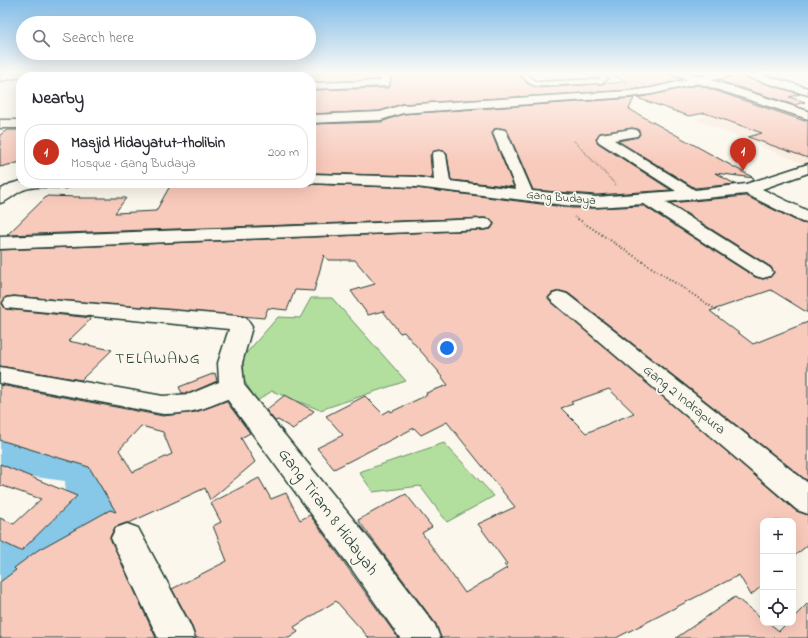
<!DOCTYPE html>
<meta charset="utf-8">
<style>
:root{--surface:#fff;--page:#f2f2f3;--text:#2b2b33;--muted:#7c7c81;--line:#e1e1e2;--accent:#c8321e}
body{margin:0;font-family:"Indie Flower",sans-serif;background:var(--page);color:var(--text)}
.controls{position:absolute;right:12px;bottom:12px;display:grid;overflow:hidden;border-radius:8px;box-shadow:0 4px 16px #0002}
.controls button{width:36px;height:36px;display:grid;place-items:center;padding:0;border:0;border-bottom:1px solid var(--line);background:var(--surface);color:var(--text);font:20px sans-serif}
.you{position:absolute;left:447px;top:348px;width:14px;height:14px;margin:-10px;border:3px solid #fff;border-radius:50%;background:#1a73e8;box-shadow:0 0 0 6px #1a73e833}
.badge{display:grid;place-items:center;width:26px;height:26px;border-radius:50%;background:var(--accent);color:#fff;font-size:13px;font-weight:700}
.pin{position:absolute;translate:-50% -33px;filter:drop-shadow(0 1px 2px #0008)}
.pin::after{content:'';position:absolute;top:21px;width:14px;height:12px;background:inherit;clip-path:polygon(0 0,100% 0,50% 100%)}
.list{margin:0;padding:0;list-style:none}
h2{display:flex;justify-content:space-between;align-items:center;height:52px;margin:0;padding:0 16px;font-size:17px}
h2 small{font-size:13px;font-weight:400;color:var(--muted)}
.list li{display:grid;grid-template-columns:26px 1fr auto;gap:12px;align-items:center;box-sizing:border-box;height:56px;margin:0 8px 8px;padding:0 8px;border:1px solid var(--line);border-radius:16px}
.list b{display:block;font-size:15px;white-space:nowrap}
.list p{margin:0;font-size:13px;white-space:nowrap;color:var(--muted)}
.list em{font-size:13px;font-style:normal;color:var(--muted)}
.icon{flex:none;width:22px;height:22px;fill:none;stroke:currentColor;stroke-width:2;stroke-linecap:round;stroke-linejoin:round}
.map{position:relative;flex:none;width:808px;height:638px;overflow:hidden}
.search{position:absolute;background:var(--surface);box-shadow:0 4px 16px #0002;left:16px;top:16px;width:300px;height:44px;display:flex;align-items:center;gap:10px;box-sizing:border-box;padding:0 14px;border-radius:22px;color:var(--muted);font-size:15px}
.panel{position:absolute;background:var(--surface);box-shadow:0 4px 16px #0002;left:16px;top:72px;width:300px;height:116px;border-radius:16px}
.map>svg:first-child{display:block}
.built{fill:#faeade}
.green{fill:#b2df9d;stroke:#688e68}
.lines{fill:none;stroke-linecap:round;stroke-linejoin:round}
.river{fill:#87c8e8;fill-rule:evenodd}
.building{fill:#f8cabc;stroke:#1f3d34;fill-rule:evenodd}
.lane-casing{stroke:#1f3d34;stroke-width:3}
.street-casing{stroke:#1f3d34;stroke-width:3}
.secondary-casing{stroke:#1f3d34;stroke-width:3}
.path-far1{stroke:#1f3d34;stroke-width:1.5;stroke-dasharray:0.5 1.5;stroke-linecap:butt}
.path{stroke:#1f3d34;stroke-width:2;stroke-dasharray:1 2.5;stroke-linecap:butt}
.lane{fill:#fbf7ec;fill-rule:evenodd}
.street{fill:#fbf7ec;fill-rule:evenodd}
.secondary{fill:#fbf7ec;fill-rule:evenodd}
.labels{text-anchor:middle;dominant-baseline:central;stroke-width:3.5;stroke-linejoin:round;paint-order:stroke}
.far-street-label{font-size:12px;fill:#1f3d34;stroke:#fbf7ec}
.street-label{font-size:14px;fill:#1f3d34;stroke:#fbf7ec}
.quarter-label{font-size:16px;letter-spacing:1px;fill:#1f3d34;stroke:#fbf7ec}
.near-street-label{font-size:17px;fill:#1f3d34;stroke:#fbf7ec}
</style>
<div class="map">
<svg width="808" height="638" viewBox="0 0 808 638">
<rect width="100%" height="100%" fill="#fbf7ec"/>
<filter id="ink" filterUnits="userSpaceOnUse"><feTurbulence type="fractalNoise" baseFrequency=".025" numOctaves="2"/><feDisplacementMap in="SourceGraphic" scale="8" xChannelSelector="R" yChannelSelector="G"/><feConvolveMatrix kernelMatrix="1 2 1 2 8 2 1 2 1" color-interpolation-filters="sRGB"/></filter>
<g filter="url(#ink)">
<polygon class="built" points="734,108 808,134 808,162 804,164 695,119"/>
<g class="green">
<polygon points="311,298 332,298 406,381 320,410 272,391 257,401 235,366 278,317 300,318"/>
<polygon points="444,443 494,496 447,522 420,486 373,492 359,472"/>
</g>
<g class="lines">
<polygon class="river" points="0,431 28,440 65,444 104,457 111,470 116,495 113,516 105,531 66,556 20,596 0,604 0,544 28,522 64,503 66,495 65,481 28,476 0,467"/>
</g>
<g class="building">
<polygon points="311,73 379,73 379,80 311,82"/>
<polygon points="392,73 517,73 528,84 541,88 627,82 609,73 665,73 682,79 652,87 630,90 402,104 380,111 311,114 311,90 389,88"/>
<polygon points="736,73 740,76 800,94 789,97 805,102 794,105 717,80 734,76"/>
<polygon points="698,85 808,122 808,158 748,137 762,133 705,113 689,116 637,98"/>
<polygon points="634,98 629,109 754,178 715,173 735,184 695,188 618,141 638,137 640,134 638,129 632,128 600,133 596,140 598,143 671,190 596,195 533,190 508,132 505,129 500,128 494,129 492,134 514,187 451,180 447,154 444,151 439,150 434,151 430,155 432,178 416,176 311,173 311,124 381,122 403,114"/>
<polygon points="7,130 21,130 21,162 0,167 0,135"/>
<path d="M196,183H307L308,184L416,188L572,208H596L644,206L755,277L763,279L770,277L774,273L771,267L670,203L746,196L801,223L808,224V313L771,290L710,311L753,344L808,322V479L806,480L568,293L560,291L552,293L548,298L796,511L808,515V545L793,557V521H763V585L751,595L739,575L616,638H441L436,624L358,520L406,494L432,527L422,533L465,593L507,568L504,565L507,564L478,524L515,507L447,422L421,435L414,428L334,469L317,448L343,435L326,416L365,396L383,414L390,410L391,412L427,395L426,393L448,385L438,372H439L404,332L400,333L383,311L368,315L351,291L375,284L355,260H328L324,255L314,291L295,290L287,310L268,308L264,318L14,296L6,297L2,304L6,309L92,318L68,341L112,350L81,380L0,366V250L484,230L491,229L494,224L491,219L484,218L7,235L47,196L80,197L79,198H126L115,213L156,211L171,184ZM609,389L634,413L586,433L561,408L573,404L571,402Z"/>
<polygon points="215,373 217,381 190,393 182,393 179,387"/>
<path d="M0,385L163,416L196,412L226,401L250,433L241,438L255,462L210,500L205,488L129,523H126L115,527L110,537L156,638H0V582L16,570L14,568L38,550L110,510L116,512L89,467L0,440ZM141,426L163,432L172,454L133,472L119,450Z"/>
<polygon points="285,395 314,411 293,429 278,420 275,421 266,410"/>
<polygon points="0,464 77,496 21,551 0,541 0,518 14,524 41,499 0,485"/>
<polygon points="259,478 271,499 286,493 300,520 310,515 398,638 369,638 336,601 294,627 298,632 289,638 196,638 191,624 172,589 227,561 213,526 221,522 211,503"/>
<polygon points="735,597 763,619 763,623 769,623 779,631 787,623 793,623 793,618 808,603 808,638 676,638"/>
</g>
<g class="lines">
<g class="lane-casing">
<polygon id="lane" points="519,73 526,73 536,82 601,79 596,73 603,73 608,79 602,83 535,86 529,83"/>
</g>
<g class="street-casing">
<g id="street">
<polygon points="5,73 91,73 86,76 21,77 0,81 0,75"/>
<polygon points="381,73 391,73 389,86 311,89 311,83 380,81"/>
<polygon points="715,73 735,73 734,75 652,94 630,97 403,113 381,120 311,123 311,115 380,112 402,105 630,91 652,88"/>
<polygon points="739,73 757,73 808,88 808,95 740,75"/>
<rect x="0" y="120" width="21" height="8"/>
<polygon points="500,129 505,130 507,133 532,191 596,197 676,191 599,142 597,139 600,134 632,129 637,130 639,133 637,136 614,140 695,190 746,184 808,164 808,173 762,189 808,211 808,223 802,222 746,194 665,202 770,268 773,272 770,276 763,278 756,276 644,204 596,207 572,206 416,187 308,183 311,183 311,174 416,177 434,180 432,155 434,152 439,151 444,152 446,155 450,181 516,189 493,133 495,130"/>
<path d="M21,181V183H73L71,186L65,188C51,187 36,185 23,190C14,194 9,201 0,203V190L10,184Z"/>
<polygon points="484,219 490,220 493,224 490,228 484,229 0,249 0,237"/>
<polygon points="560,292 567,294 808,483 808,514 797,510 553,302 549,298 553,294"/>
<path d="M14,297L238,316L246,318L252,327L242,363L244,385L375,546L435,625L440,638H400L351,568L227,399C204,409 189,414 163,414L0,383V367L163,396L190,394L219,382L218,363L229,329L6,308L3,303L6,298Z"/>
<polygon points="127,524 138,528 190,625 195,638 158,638 111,538 116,528"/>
</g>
</g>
<g class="secondary-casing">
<polygon id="secondary" points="672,73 689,73 808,111 808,119 673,75"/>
</g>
<g class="path-far1">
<polyline points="574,141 616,185"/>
<polyline points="574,217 579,220"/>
</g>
<polyline class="path" points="578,219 721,313"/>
<use href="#lane" class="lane"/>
<use href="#street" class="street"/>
<use href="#secondary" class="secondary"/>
</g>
</g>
<linearGradient id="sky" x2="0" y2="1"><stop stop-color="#81bce8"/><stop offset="0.45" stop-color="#fdfbf6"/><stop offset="1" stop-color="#fdfbf6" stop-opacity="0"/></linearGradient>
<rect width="808" height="163" fill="url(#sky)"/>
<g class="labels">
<g class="far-street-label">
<text transform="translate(561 198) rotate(5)">Gang Budaya</text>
</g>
<g class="street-label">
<text transform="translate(684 400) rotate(39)">Gang 2 Indrapura</text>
</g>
<g class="quarter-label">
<text x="158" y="359">TELAWANG</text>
</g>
<g class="near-street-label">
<text transform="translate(328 512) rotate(53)">Gang Tiram 8 Hidayah</text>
</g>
</g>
</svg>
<div class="controls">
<button>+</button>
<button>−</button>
<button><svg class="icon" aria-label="locate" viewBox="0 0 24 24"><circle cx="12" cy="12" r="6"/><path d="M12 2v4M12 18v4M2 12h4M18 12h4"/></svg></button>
</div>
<div class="you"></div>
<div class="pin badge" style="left:743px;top:171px">1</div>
<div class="search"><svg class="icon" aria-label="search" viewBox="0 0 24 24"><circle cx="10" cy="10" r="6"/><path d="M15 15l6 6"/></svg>Search here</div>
<section class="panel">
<h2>Nearby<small></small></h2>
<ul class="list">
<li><span class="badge">1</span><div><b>Masjid Hidayatut-tholibin</b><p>Mosque · Gang Budaya</p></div><em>200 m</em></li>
</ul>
</section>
</div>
